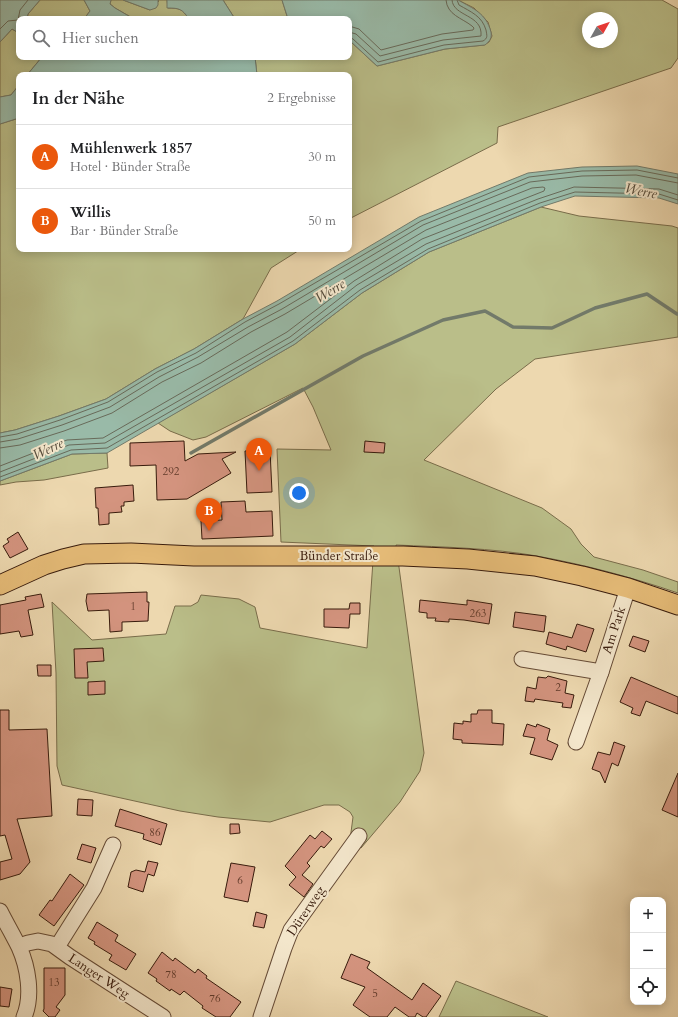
<!DOCTYPE html>
<html lang="de">
<meta charset="utf-8">
<style>
:root{--surface:#fff;--page:#f2f2f2;--text:#202124;--muted:#757577;--line:#e0e0e0;--accent:#ea580c}
body{margin:0;font-family:Cardo,serif;background:var(--page);color:var(--text)}
.controls{position:absolute;right:12px;bottom:12px;display:grid;overflow:hidden;border-radius:8px;box-shadow:0 2px 10px #0003}
.controls button{width:36px;height:36px;display:grid;place-items:center;padding:0;border:0;border-bottom:1px solid var(--line);background:var(--surface);color:var(--text);font:20px sans-serif}
.compass{position:absolute;left:582px;top:12px;width:36px;height:36px;border-radius:50%;background:var(--surface);box-shadow:0 2px 10px #0003;rotate:50deg}
.you{position:absolute;left:299px;top:493px;width:14px;height:14px;margin:-10px;border:3px solid #fff;border-radius:50%;background:#1a73e8;box-shadow:0 0 0 6px #1a73e833}
.badge{display:grid;place-items:center;width:26px;height:26px;border-radius:50%;background:var(--accent);color:#fff;font-size:13px;font-weight:700}
.pin{position:absolute;translate:-50% -33px;filter:drop-shadow(0 1px 2px #0008)}
.pin::after{content:'';position:absolute;top:21px;width:14px;height:12px;background:inherit;clip-path:polygon(0 0,100% 0,50% 100%)}
.list{margin:0;padding:0;list-style:none}
h2{display:flex;justify-content:space-between;align-items:center;height:52px;margin:0;padding:0 16px;font-size:17px}
h2 small{font-size:13px;font-weight:400;color:var(--muted)}
.list li{display:grid;grid-template-columns:26px 1fr auto;gap:12px;align-items:center;box-sizing:border-box;height:64px;padding:0 16px;border-top:1px solid var(--line)}
.list b{display:block;font-size:15px;white-space:nowrap}
.list p{margin:0;font-size:13px;white-space:nowrap;color:var(--muted)}
.list em{font-size:13px;font-style:normal;color:var(--muted)}
.icon{flex:none;width:22px;height:22px;fill:none;stroke:currentColor;stroke-width:2;stroke-linecap:round;stroke-linejoin:round}
.map{position:relative;flex:none;width:678px;height:1017px;overflow:hidden}
.search{position:absolute;background:var(--surface);box-shadow:0 2px 10px #0003;left:16px;top:16px;width:336px;height:44px;display:flex;align-items:center;gap:10px;box-sizing:border-box;padding:0 14px;border-radius:8px;color:var(--muted);font-size:15px}
.panel{position:absolute;background:var(--surface);box-shadow:0 2px 10px #0003;left:16px;top:72px;width:336px;height:180px;border-radius:8px}
.map>svg:first-child{display:block}
.green{fill:#babe89;stroke:#796c4a;fill-rule:evenodd}
.water{fill:#99baa8;stroke:#727a6a}
.lines{fill:none;stroke-linecap:round;stroke-linejoin:round}
.shore{stroke:#686a5a;stroke-width:1}
.stream{stroke:#727a6a;stroke-width:3.5}
.building{fill:#d4947f;stroke:#381b0c}
.minor-casing{stroke:#654a35;stroke-width:17}
.major-casing{stroke:#381b0c;stroke-width:21}
.minor{stroke:#f3e6cb;stroke-width:15}
.major{stroke:#e6bc78;stroke-width:19}
.labels{text-anchor:middle;dominant-baseline:central;stroke-width:4;stroke-linejoin:round;paint-order:stroke}
.number-label{font-size:11px;fill:#5f3929}
.street-label{font-size:13px;fill:#381b0c;stroke:#f3e6cb}
.water-label{font-size:14px;font-style:italic;fill:#554b3b;stroke:#f3e6cb}
</style>
<div class="map">
<svg width="678" height="1017" viewBox="0 0 678 1017">
<rect width="100%" height="100%" fill="#edd8af"/>
<filter id="stains"><feTurbulence type="fractalNoise" baseFrequency=".005" numOctaves="4"/><feColorMatrix values="0 0 0 0 .2 0 0 0 0 .09 0 0 0 0 .02 0 0 0 .5 -.17"/></filter>
<radialGradient id="worn" r=".72"><stop offset=".6" stop-color="#630" stop-opacity="0"/><stop offset="1" stop-color="#630" stop-opacity=".3"/></radialGradient>
<g class="green">
<polygon points="40,0 84,0 90,11 84,19 27,19 28,14"/>
<path d="M111,0H123L150,10L159,1L158,0H167L168,8C180,8 182,9 189,19H134L115,8L110,4Z"/>
<polygon points="223,0 282,0 288,19 235,19"/>
<path d="M458,0H662L678,9V58L671,68L498,127L497,143L349,219V75H257L255,57H349V40L377,66L445,49L484,45L489,42L492,36L488,22L474,8ZM588,18H612V42H588Z"/>
<polygon points="12,29 19,33 19,57 42,57 27,75 19,75 19,85 11,95 0,97 0,42"/>
<polygon points="19,118 19,249 301,249 271,268 243,319 194,349 155,369 106,399 59,416 15,430 0,433 0,124"/>
<path d="M541,207L579,216L672,226L678,228V337L535,359L496,389L424,460L542,508L571,529L581,544L594,557L643,570L678,582V593C631,577 586,565 537,556C491,548 443,547 396,545L424,753L420,771L400,802L361,848L350,840L353,817L350,812L339,805H324L270,822L218,817L180,811L62,785L57,766L56,673L52,602L92,640L166,634L175,606H191L198,602L201,595L239,599L255,607L260,628L367,648L374,546L281,542L277,449L331,450L313,407L303,388L206,437L193,440L170,431L158,423L295,344L362,293L429,252Z"/>
<polygon points="107,453 108,468 44,480 16,482 0,485 0,481 72,454"/>
<polygon points="456,981 548,1017 439,1017"/>
</g>
<g class="water">
<polygon points="0,0 40,0 28,14 27,19 19,19 19,33 12,29 0,42"/>
<polygon points="84,0 111,0 110,4 115,8 134,19 84,19 90,11"/>
<polygon points="123,0 158,0 158,5 156,8 150,10"/>
<path d="M167,0H223L235,19H189C182,9 180,8 167,8Z"/>
<path d="M282,0H458C474,9 486,13 491,32C492,38 490,41 485,45L445,49L377,66L349,40V19H288Z"/>
<polygon points="42,57 255,57 257,75 27,75"/>
<polygon points="19,85 19,118 0,124 0,97 11,95"/>
<polygon points="637,166 678,174 678,204 659,198 575,196 541,207 429,252 362,293 295,344 107,453 72,454 0,481 0,433 15,430 59,416 106,399 155,369 194,349 243,319 277,301 419,217 528,173 582,167"/>
</g>
<g class="lines">
<g class="shore">
<path d="M349,26L359,29L381,50L442,34L473,30L474,28L472,26C462,18 447,15 446,0"/>
<polyline points="0,29 8,21 18,20 20,10 28,0"/>
<path d="M349,32L356,34L380,56L443,40L481,36C483,14 453,17 452,0"/>
<path d="M349,37L353,39L378,62L444,45L483,41C488,38 487,36 486,30C482,16 471,12 459,5L457,0"/>
<polyline points="0,437 17,434 60,420 108,402 157,372 196,353 245,322 279,304 421,221 529,177 582,171 637,170 678,178"/>
<polyline points="0,442 18,439 62,425 110,407 159,377 198,357 248,327 282,309 423,225 530,182 582,176 636,175 678,183"/>
<polyline points="0,448 20,445 64,431 112,413 162,382 201,363 251,332 285,314 426,230 532,188 543,187 545,188 544,191 422,239 354,281 287,332 103,438 67,440 0,466"/>
<polyline points="0,472 69,445 105,443 290,337 357,285 426,244 538,199 574,187 659,189 678,195"/>
<polyline points="0,477 71,450 107,448 293,341 360,290 428,249 540,203 575,192 659,194 678,200"/>
</g>
<polyline class="stream" points="191,453 363,356 443,320 485,311 513,327 552,328 595,308 647,294 677,314 678,314"/>
</g>
<g class="building">
<polygon points="184,441 185,461 198,454 236,452 222,459 231,473 187,499 157,500 156,465 130,466 130,443"/>
<polygon points="365,441 385,443 384,453 364,452"/>
<polygon points="270,450 272,492 247,493 245,451"/>
<polygon points="133,485 134,501 124,502 124,506 121,506 122,512 109,513 109,524 99,525 98,508 96,508 95,488"/>
<polygon points="245,501 246,512 272,511 273,536 202,539 201,521 222,520 221,502"/>
<polygon points="18,532 28,549 10,558 3,546 9,542 7,539"/>
<polygon points="147,592 147,602 149,602 148,621 122,622 122,631 110,632 109,610 88,611 86,601 87,594"/>
<polygon points="41,594 44,607 28,610 33,635 21,637 19,631 0,634 0,605 26,600 25,597"/>
<polygon points="420,600 467,605 467,600 492,604 489,624 464,620 449,619 449,622 435,621 436,618 427,618 427,613 419,612"/>
<polygon points="350,603 360,603 360,614 350,614 349,628 324,627 324,609 349,609"/>
<polygon points="515,612 546,616 544,632 513,627"/>
<polygon points="577,624 594,629 586,652 567,646 566,650 546,644 549,632 572,638"/>
<polygon points="633,636 649,641 645,652 629,646"/>
<polygon points="103,648 104,661 87,662 88,678 75,678 74,649"/>
<polygon points="37,665 51,665 51,676 38,676"/>
<polygon points="548,676 567,681 565,693 574,695 571,708 562,707 563,703 535,699 534,702 525,701 527,687 536,689 538,677 546,678"/>
<polygon points="631,677 678,697 678,714 646,701 640,716 631,713 633,708 620,702"/>
<polygon points="105,681 105,694 88,695 88,682"/>
<polygon points="0,710 9,710 9,730 47,729 52,816 17,819 30,862 20,874 0,880 0,862 12,859 5,835 0,836"/>
<polygon points="478,710 492,710 492,723 504,724 503,745 462,743 462,740 453,739 454,723 463,724 463,721 471,722 471,714 477,714"/>
<polygon points="527,724 536,727 537,724 550,729 547,740 558,745 552,760 530,754 535,738 523,736"/>
<polygon points="614,742 625,746 618,766 612,763 605,783 600,772 592,769 598,752 610,755"/>
<polygon points="678,773 678,817 662,810"/>
<polygon points="78,799 93,800 92,816 77,815"/>
<polygon points="120,809 167,824 161,845 143,839 144,834 115,826"/>
<polygon points="230,824 239,824 240,833 230,834"/>
<polygon points="322,831 332,839 324,848 321,846 307,863 310,866 302,875 313,884 304,897 289,885 296,877 285,866 310,835 315,839"/>
<polygon points="82,844 96,848 91,863 77,859"/>
<polygon points="148,861 158,863 154,876 148,874 143,892 128,887 131,872 136,870 145,872"/>
<polygon points="231,863 255,867 248,902 224,897"/>
<polygon points="70,874 84,885 54,926 39,915 50,900 52,901"/>
<polygon points="256,912 267,915 264,928 253,926"/>
<polygon points="97,922 118,935 115,941 136,954 126,970 109,960 112,955 94,944 95,942 88,938"/>
<polygon points="162,952 173,961 175,958 195,973 198,969 207,976 206,978 241,1002 230,1017 216,1017 202,1008 203,1006 184,991 180,995 171,989 170,991 156,981 157,979 148,973"/>
<polygon points="351,954 370,962 367,968 412,1000 423,983 441,996 426,1017 423,1017 417,1013 415,1017 409,1017 395,1007 387,1017 370,1017 353,1005 365,987 341,978"/>
<polygon points="44,968 65,968 65,995 56,1007 60,1010 55,1017 49,1017 43,1011 44,1009"/>
<polygon points="0,987 12,989 9,1007 0,1006"/>
</g>
<g class="lines">
<g class="minor-casing">
<g id="minor">
<polyline points="522,659 601,672"/>
<polyline points="576,742 601,672 628,588"/>
<path d="M0,911C6,923 13,935 19,947C28,967 33,996 24,1017"/>
<polyline points="19,946 28,943 38,941 52,944 70,957 163,1017"/>
<polyline points="57,947 94,888 113,845"/>
<polyline points="261,1017 284,948 291,930 359,836"/>
</g>
</g>
<g class="major-casing">
<polyline id="major" points="0,585 44,565 63,559 84,554 131,553 194,556 403,556 468,559 535,566 582,576 628,588 678,605"/>
</g>
<use href="#minor" class="minor"/>
<use href="#major" class="major"/>
</g>
<g class="labels">
<g class="number-label">
<text x="171" y="471">292</text>
<text x="133" y="606">1</text>
<text x="478" y="613">263</text>
<text x="558" y="687">2</text>
<text x="155" y="832">86</text>
<text x="240" y="880">6</text>
<text x="171" y="974">78</text>
<text x="54" y="982">13</text>
<text x="375" y="993">5</text>
<text x="215" y="998">76</text>
</g>
<g class="street-label">
<text x="339" y="556">Bünder Straße</text>
<text transform="translate(614 630) rotate(-72)">Am Park</text>
<text transform="translate(306 911) rotate(-56)">Dürerweg</text>
<text transform="translate(99 976) rotate(33)">Langer Weg</text>
</g>
<g class="water-label">
<text transform="translate(641 191) rotate(11)">Werre</text>
<text transform="translate(330 291) rotate(-32)">Werre</text>
<text transform="translate(48 449) rotate(-25)">Werre</text>
</g>
</g>
<rect width="100%" height="100%" filter="url(#stains)"/>
<rect width="100%" height="100%" fill="url(#worn)"/>
</svg>
<div class="controls">
<button>+</button>
<button>−</button>
<button><svg class="icon" aria-label="locate" viewBox="0 0 24 24"><circle cx="12" cy="12" r="6"/><path d="M12 2v4M12 18v4M2 12h4M18 12h4"/></svg></button>
</div>
<svg class="compass" viewBox="-18 -18 36 36"><path d="M0-13l5 13h-10z" fill="#e53935"/><path d="M0 13l5-13h-10z" fill="#757577"/></svg>
<div class="you"></div>
<div class="pin badge" style="left:259px;top:471px">A</div>
<div class="pin badge" style="left:209px;top:531px">B</div>
<div class="search"><svg class="icon" aria-label="search" viewBox="0 0 24 24"><circle cx="10" cy="10" r="6"/><path d="M15 15l6 6"/></svg>Hier suchen</div>
<section class="panel">
<h2>In der Nähe<small>2 Ergebnisse</small></h2>
<ul class="list">
<li><span class="badge">A</span><div><b>Mühlenwerk 1857</b><p>Hotel · Bünder Straße</p></div><em>30 m</em></li>
<li><span class="badge">B</span><div><b>Willis</b><p>Bar · Bünder Straße</p></div><em>50 m</em></li>
</ul>
</section>
</div>
